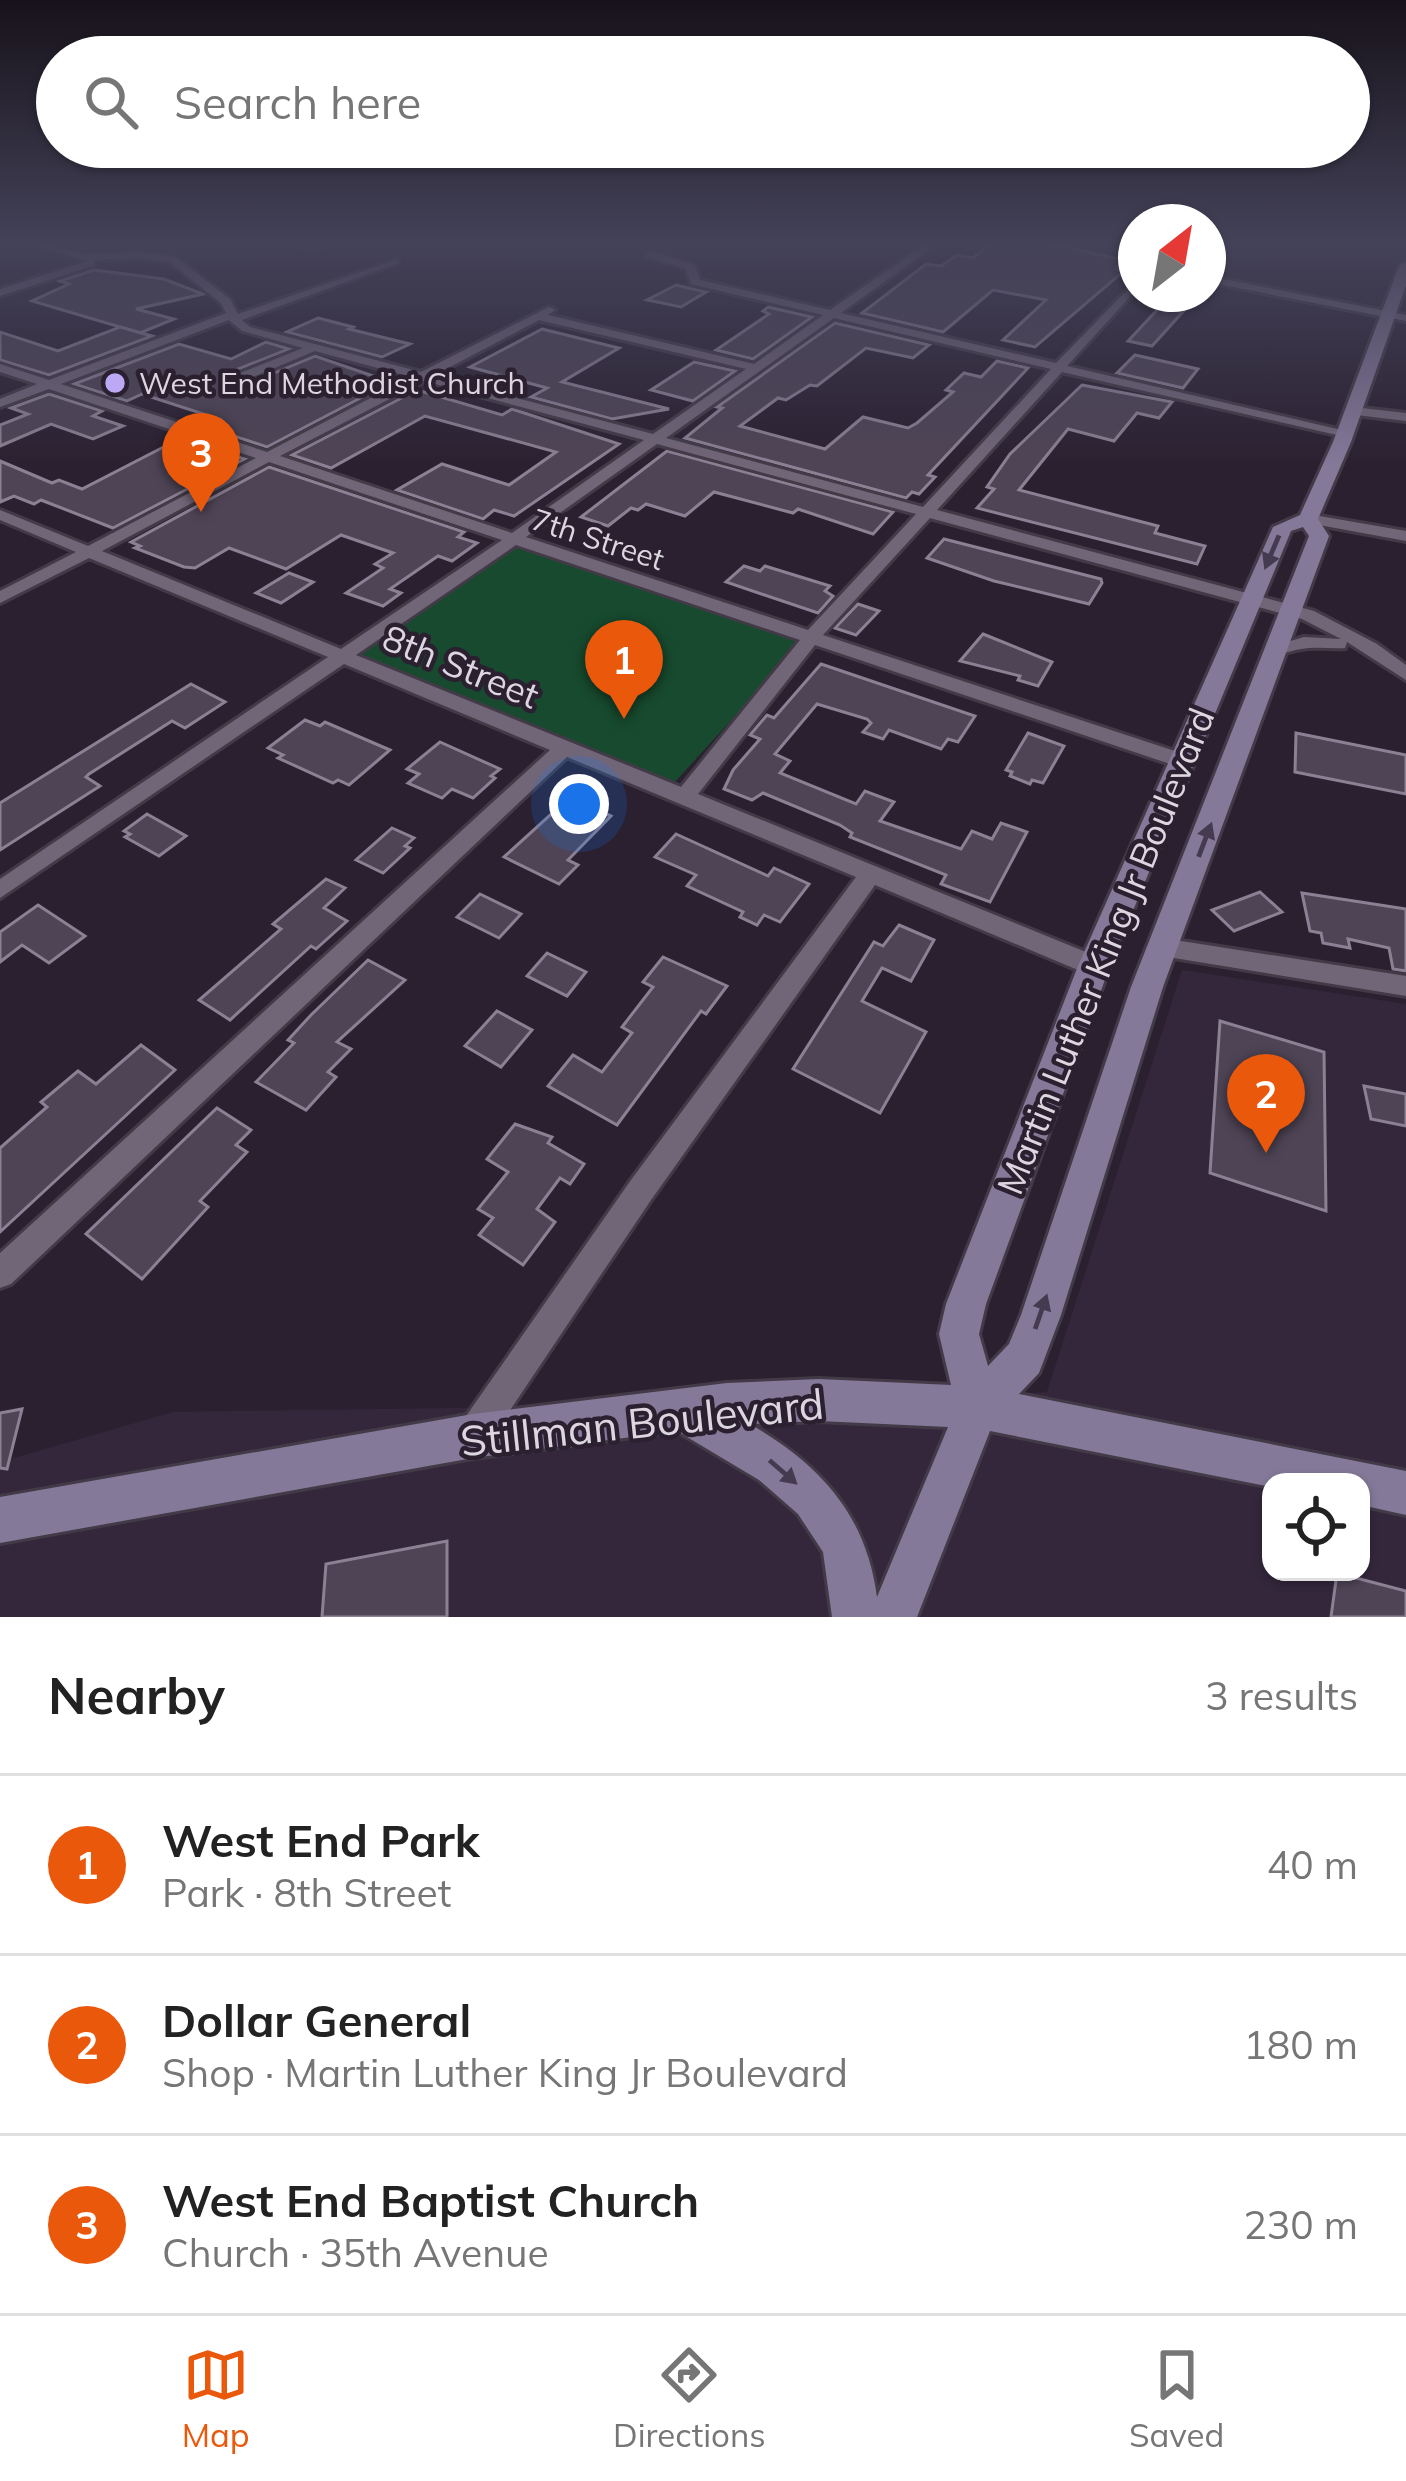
<!DOCTYPE html>
<meta charset="utf-8">
<style>
:root{--surface:#fff;--page:#f6f6f6;--text:#222;--muted:#767676;--line:#e0e0e0;--accent:#ea580c}
body{margin:0;font-family:Mulish,sans-serif;background:var(--page);color:var(--text)}
.controls{position:absolute;right:36px;bottom:36px;display:grid;overflow:hidden;border-radius:24px;box-shadow:0 3px 9px #0004}
.controls button{width:108px;height:108px;display:grid;place-items:center;padding:0;border:0;border-bottom:3px solid var(--line);background:var(--surface);color:var(--text);font:60px sans-serif}
.compass{position:absolute;left:1118px;top:204px;width:108px;height:108px;border-radius:50%;background:var(--surface);box-shadow:0 3px 9px #0004;rotate:31deg}
.you{position:absolute;left:579px;top:804px;width:42px;height:42px;margin:-30px;border:9px solid #fff;border-radius:50%;background:#1a73e8;box-shadow:0 0 0 18px #1a73e833}
.badge{display:grid;place-items:center;width:78px;height:78px;border-radius:50%;background:var(--accent);color:#fff;font-size:39px;font-weight:700}
.pin{position:absolute;translate:-50% -99px;filter:drop-shadow(0 3px 6px #0008)}
.pin::after{content:'';position:absolute;top:63px;width:42px;height:36px;background:inherit;clip-path:polygon(0 0,100% 0,50% 100%)}
.list{margin:0;padding:0;list-style:none}
h2{display:flex;justify-content:space-between;align-items:center;height:156px;margin:0;padding:0 48px;font-size:51px}
h2 small{font-size:39px;font-weight:400;color:var(--muted)}
.list li{display:grid;grid-template-columns:78px 1fr auto;gap:36px;align-items:center;box-sizing:border-box;height:180px;padding:0 48px;border-top:3px solid var(--line)}
.list b{display:block;font-size:45px;white-space:nowrap}
.list p{margin:0;font-size:39px;white-space:nowrap;color:var(--muted)}
.list em{font-size:39px;font-style:normal;color:var(--muted)}
.icon{flex:none;width:66px;height:66px;fill:none;stroke:currentColor;stroke-width:2;stroke-linecap:round;stroke-linejoin:round}
.map{position:relative;flex:none;width:1406px;height:1617px;overflow:hidden}
.search{position:absolute;background:var(--surface);box-shadow:0 3px 9px #0004;left:36px;right:36px;top:36px;height:132px;display:flex;align-items:center;gap:30px;box-sizing:border-box;padding:0 42px;border-radius:66px;color:var(--muted);font-size:45px}
.sheet{height:696px;background:var(--surface)}
nav{display:flex;justify-content:space-around;align-items:center;box-sizing:border-box;height:168px;border-top:3px solid var(--line);background:var(--surface);font-size:33px;color:var(--muted)}
nav a{display:grid;justify-items:center;gap:6px}
nav .on{color:var(--accent)}
.map>svg:first-child{display:block}
.built{fill:#34273c;fill-rule:evenodd}
.green{fill:#174a2e}
.building{fill:#4e4455;stroke:#8c8194;stroke-width:3}
.lines{fill:none;stroke-linecap:round;stroke-linejoin:round}
.street-casing{stroke:#423b47;stroke-width:6}
.secondary-casing{stroke:#423b47;stroke-width:6}
.street{fill:#716678;fill-rule:evenodd}
.secondary{fill:#857999;fill-rule:evenodd}
.oneway{fill:#453b50}
.poi-dot{fill:#bca9f5;stroke:#2a2030;stroke-width:4.5}
.labels{text-anchor:middle;dominant-baseline:central;stroke-width:9;stroke-linejoin:round;paint-order:stroke}
.far-poi-label{font-size:30px;fill:#dcd6e0;stroke:#2a2030;text-anchor:start}
.far-street-label{font-size:30px;fill:#dcd6e0;stroke:#2a2030}
.street-label{font-size:36px;fill:#dcd6e0;stroke:#2a2030}
.near-street-label{font-size:42px;fill:#dcd6e0;stroke:#2a2030}
</style>
<div class="map">
<svg width="1406" height="1617" viewBox="0 0 1406 1617">
<rect width="100%" height="100%" fill="#2a2030"/>
<path class="built" d="M1182,970L1406,1004V1617H0V1462L173,1412L866,1402L1047,1392ZM1271,1482H1361V1572H1271Z"/>
<g class="green">
<polygon points="54,241 346,241 321,251 201,242 72,247"/>
<polygon points="515,547 804,640 675,782 359,656"/>
</g>
<g class="building">
<polygon points="994,241 1063,246 1126,261 1117,269 1124,271 1035,347 1003,340 1046,300 993,290 943,332 862,313 926,264 941,266 957,255 973,258"/>
<polygon points="94,270 164,279 203,294 136,309 174,319 140,333 32,301 69,284 60,281"/>
<polygon points="676,285 706,292 681,307 647,300"/>
<polygon points="1172,294 1199,294 1152,346 1128,341"/>
<polygon points="768,307 812,317 753,359 716,350 769,314 763,311"/>
<polygon points="318,318 353,327 349,329 410,344 382,357 287,332"/>
<polygon points="835,323 929,345 913,358 866,348 817,386 810,385 786,400 778,398 740,426 825,449 863,417 908,428 917,423 953,392 946,390 964,373 981,377 997,361 1028,368 928,475 935,477 919,494 912,492 906,498 685,438 722,408 717,407"/>
<polygon points="120,327 152,336 49,375 0,360 0,332 58,351"/>
<polygon points="542,329 619,348 562,382 669,409 612,419 531,397 547,388 470,367"/>
<polygon points="266,342 289,349 233,371 232,384 245,385 315,356 391,382 267,447 204,426 219,419 142,394 127,401 74,384 179,344 231,359"/>
<polygon points="1135,355 1198,369 1183,388 1117,373"/>
<polygon points="694,362 735,371 693,401 651,390"/>
<polygon points="1082,385 1172,402 1159,418 1137,413 1114,441 1068,429 1019,490 1158,526 1155,533 1205,546 1197,564 977,508 994,489 987,487 1010,454"/>
<polygon points="417,390 502,415 512,409 619,444 514,516 494,510 483,519 397,490 442,464 509,485 556,452 425,416 331,468 292,455"/>
<polygon points="49,394 102,411 93,416 123,426 93,439 51,424 0,446 0,425 28,414 11,408"/>
<polygon points="181,438 245,459 113,528 41,500 34,504 14,496 0,502 0,461 52,483 59,480 82,489"/>
<polygon points="667,451 893,512 873,534 798,509 793,513 714,492 685,516 646,504 638,510 631,508 608,526 581,517"/>
<polygon points="269,467 464,532 458,537 477,543 452,561 438,556 390,589 401,593 383,606 346,593 383,568 375,564 393,553 341,535 286,569 229,548 195,568 184,567 135,548 140,546 131,542"/>
<polygon points="944,539 1101,579 1102,583 1089,604 994,581 927,558"/>
<polygon points="744,566 760,571 765,566 830,586 825,591 833,596 818,613 726,582"/>
<polygon points="289,573 313,582 281,603 256,593"/>
<polygon points="858,604 879,611 856,635 835,628"/>
<polygon points="983,634 1052,662 1038,686 1018,680 1020,676 960,661"/>
<polygon points="821,664 975,716 958,742 948,739 941,749 889,730 883,739 863,732 871,723 867,719 817,704 775,754 790,761 780,773 856,804 865,791 894,802 880,821 961,849 972,831 992,839 1001,823 1027,832 990,902 941,884 946,875 850,837 852,833 840,825 763,793 752,800 724,789 733,770 760,739 750,735 767,715 774,718"/>
<polygon points="191,684 225,702 185,728 172,721 89,774 86,777 100,786 0,850 0,803"/>
<polygon points="305,720 320,726 325,722 390,750 349,785 338,780 333,783 278,758 283,755 268,748"/>
<polygon points="1028,733 1064,746 1043,783 1032,780 1030,784 1010,776 1012,772 1006,770"/>
<polygon points="1296,733 1406,755 1406,794 1295,772"/>
<polygon points="440,742 500,769 491,776 495,778 473,798 452,789 442,798 408,783 419,774 407,769"/>
<polygon points="570,797 611,816 568,860 578,865 559,884 504,857"/>
<polygon points="147,814 186,836 159,856 125,837 130,834 124,831"/>
<polygon points="392,828 414,838 405,846 410,848 383,873 356,860"/>
<polygon points="676,834 768,876 774,868 809,884 780,922 764,915 757,925 740,917 743,912 687,886 696,875 655,857"/>
<polygon points="326,879 345,888 324,908 347,921 316,949 311,946 230,1020 199,1000 281,929 273,924"/>
<polygon points="1260,892 1282,912 1234,931 1212,910"/>
<polygon points="1302,893 1406,909 1406,971 1393,969 1389,948 1348,939 1350,948 1323,943 1321,933 1310,931"/>
<polygon points="480,894 521,914 499,938 457,917"/>
<polygon points="38,905 85,936 49,963 22,945 0,962 0,932"/>
<polygon points="899,925 934,940 911,981 882,968 862,1001 926,1032 880,1113 793,1069 874,942 883,946"/>
<polygon points="547,953 586,972 567,996 527,976"/>
<polygon points="663,957 727,986 706,1014 701,1011 617,1125 548,1086 573,1055 602,1072 632,1033 622,1027 653,987 643,982"/>
<polygon points="368,960 405,980 337,1042 351,1049 328,1072 336,1077 306,1110 256,1082 294,1043 288,1040 311,1015"/>
<polygon points="497,1011 532,1030 501,1067 465,1046"/>
<polygon points="1220,1021 1324,1052 1326,1211 1210,1173"/>
<polygon points="141,1045 175,1070 0,1232 0,1148 47,1107 41,1102 78,1071 96,1084"/>
<polygon points="1364,1086 1406,1094 1406,1126 1371,1119"/>
<polygon points="217,1108 251,1130 236,1145 247,1152 200,1201 208,1207 142,1279 86,1234"/>
<polygon points="515,1124 552,1137 548,1143 584,1164 570,1184 560,1178 537,1209 555,1222 523,1265 479,1235 493,1218 478,1209 508,1172 487,1159"/>
<polygon points="22,1409 7,1469 0,1468 0,1413"/>
<polygon points="447,1541 447,1617 322,1617 326,1564"/>
<polygon points="1337,1573 1406,1591 1406,1617 1331,1617"/>
</g>
<g class="lines">
<g class="street-casing">
<g id="street">
<path d="M22,241H37L84,255L138,252L176,257L230,299L238,314L398,259V263L242,320L250,327L421,372L549,307L555,310L548,315L754,364L823,315L691,284L686,269L645,256L649,251L695,265L700,280L830,310L930,241H941L841,313L1056,363L1136,281V290L1067,366L1350,432V438L1062,372L937,510L1314,611L1377,644L1406,665V680L1347,642L1345,648C1331,649 1316,646 1301,649C1289,651 1282,655 1270,655V647L1304,637L1341,639L1302,619L930,518L823,635L1187,755L1190,760L1187,765H1173L815,645L698,794L1103,959L1106,966L1103,973L1094,976L1085,973L875,885L651,1200L488,1443L476,1448L464,1443L459,1431L464,1419L631,1180L856,877L567,757L11,1284L0,1288V1253L550,750L344,664L0,898V879L328,657L89,558L0,603V591L76,552L0,520V510L88,546L256,458L49,389L0,407V399L37,384L0,372V364L49,380L226,313L221,303L169,262L138,258L93,260L95,265L0,296V289L88,261ZM834,318L1051,369L923,507L666,438ZM229,320L242,331L303,348L235,375V381H243L315,351L411,377L267,452L61,384ZM539,320L746,369L653,434L433,376ZM424,381L644,440L512,533L280,456ZM657,444L916,514L808,630L526,537ZM269,462L502,540L341,649L102,551ZM516,545L800,640L681,787L356,655Z"/>
<polygon points="1208,276 1406,315 1406,321 1208,282"/>
<polygon points="1353,407 1406,413 1406,421 1348,414 1348,408"/>
<polygon points="1308,514 1406,531 1406,541 1303,522 1300,519"/>
<polygon points="1162,938 1406,976 1406,996 1162,956 1154,954 1150,947 1154,940"/>
</g>
</g>
<g class="secondary-casing">
<path id="secondary" d="M1406,262V285L1351,442L1318,519L1329,536L1163,987L1061,1315L1039,1373L1019,1394L1406,1471V1515L1361,1505V1482H1271V1487L990,1431L917,1617H832L823,1552L798,1514L759,1480L677,1431L473,1458L0,1543V1497L473,1414L727,1383L819,1379L951,1385L939,1334L946,1304L1078,966L1273,527L1300,515L1333,442L1399,266ZM1303,527L1309,536L1131,987L1021,1315L1009,1344L988,1366L979,1334L986,1304L1110,966L1291,531ZM819,1421L948,1427L877,1597C866,1515 821,1465 750,1424Z"/>
</g>
<use href="#street" class="street"/>
<use href="#secondary" class="secondary"/>
</g>
<defs><path id="oneway-solid" d="M-6-.8H1V-3.2L6.5 0L1 3.2V.8H-6Z" transform="scale(3)"/></defs>
<g class="oneway">
<use href="#oneway-solid" transform="translate(1272 552) rotate(113)"/>
<use href="#oneway-solid" transform="translate(1205 840) rotate(-69)"/>
<use href="#oneway-solid" transform="translate(1041 1312) rotate(-71)"/>
<use href="#oneway-solid" transform="translate(783 1472) rotate(41)"/>
</g>
<linearGradient id="sky" x2="0" y2="1"><stop stop-color="#17121a"/><stop offset="0.52" stop-color="#444259"/><stop offset="1" stop-color="#444259" stop-opacity="0"/></linearGradient>
<rect width="1406" height="467" fill="url(#sky)"/>
<circle class="poi-dot" cx="115" cy="383" r="12"/>
<g class="labels">
<g class="far-poi-label">
<text x="139" y="383">West End Methodist Church</text>
</g>
<g class="far-street-label">
<text transform="translate(598 539) rotate(18)">7th Street</text>
</g>
<g class="street-label">
<text transform="translate(461 666) rotate(22)">8th Street</text>
<text transform="translate(1105 951) rotate(-68)">Martin Luther King Jr Boulevard</text>
</g>
<g class="near-street-label">
<text transform="translate(642 1422) rotate(-6)">Stillman Boulevard</text>
</g>
</g>
</svg>
<div class="controls">
<button><svg class="icon" aria-label="locate" viewBox="0 0 24 24"><circle cx="12" cy="12" r="6"/><path d="M12 2v4M12 18v4M2 12h4M18 12h4"/></svg></button>
</div>
<svg class="compass" viewBox="-18 -18 36 36"><path d="M0-13l5 13h-10z" fill="#e53935"/><path d="M0 13l5-13h-10z" fill="#767676"/></svg>
<div class="you"></div>
<div class="pin badge" style="left:624px;top:719px">1</div>
<div class="pin badge" style="left:1266px;top:1153px">2</div>
<div class="pin badge" style="left:201px;top:512px">3</div>
<div class="search"><svg class="icon" aria-label="search" viewBox="0 0 24 24"><circle cx="10" cy="10" r="6"/><path d="M15 15l6 6"/></svg>Search here</div>
</div>
<section class="sheet">
<h2>Nearby<small>3 results</small></h2>
<ul class="list">
<li><span class="badge">1</span><div><b>West End Park</b><p>Park · 8th Street</p></div><em>40 m</em></li>
<li><span class="badge">2</span><div><b>Dollar General</b><p>Shop · Martin Luther King Jr Boulevard</p></div><em>180 m</em></li>
<li><span class="badge">3</span><div><b>West End Baptist Church</b><p>Church · 35th Avenue</p></div><em>230 m</em></li>
</ul>
</section>
<nav>
<a class="on"><svg class="icon" aria-label="map" viewBox="0 0 24 24"><path d="M3 6l6-2 6 2 6-2v14l-6 2-6-2-6 2zM9 4v14M15 6v14"/></svg>Map</a>
<a><svg class="icon" aria-label="directions" viewBox="0 0 24 24"><path d="M12 3l9 9-9 9-9-9zM9 14v-3h6M13 9l2 2-2 2"/></svg>Directions</a>
<a><svg class="icon" aria-label="saved" viewBox="0 0 24 24"><path d="M7 4h10v16l-5-4-5 4z"/></svg>Saved</a>
</nav>
